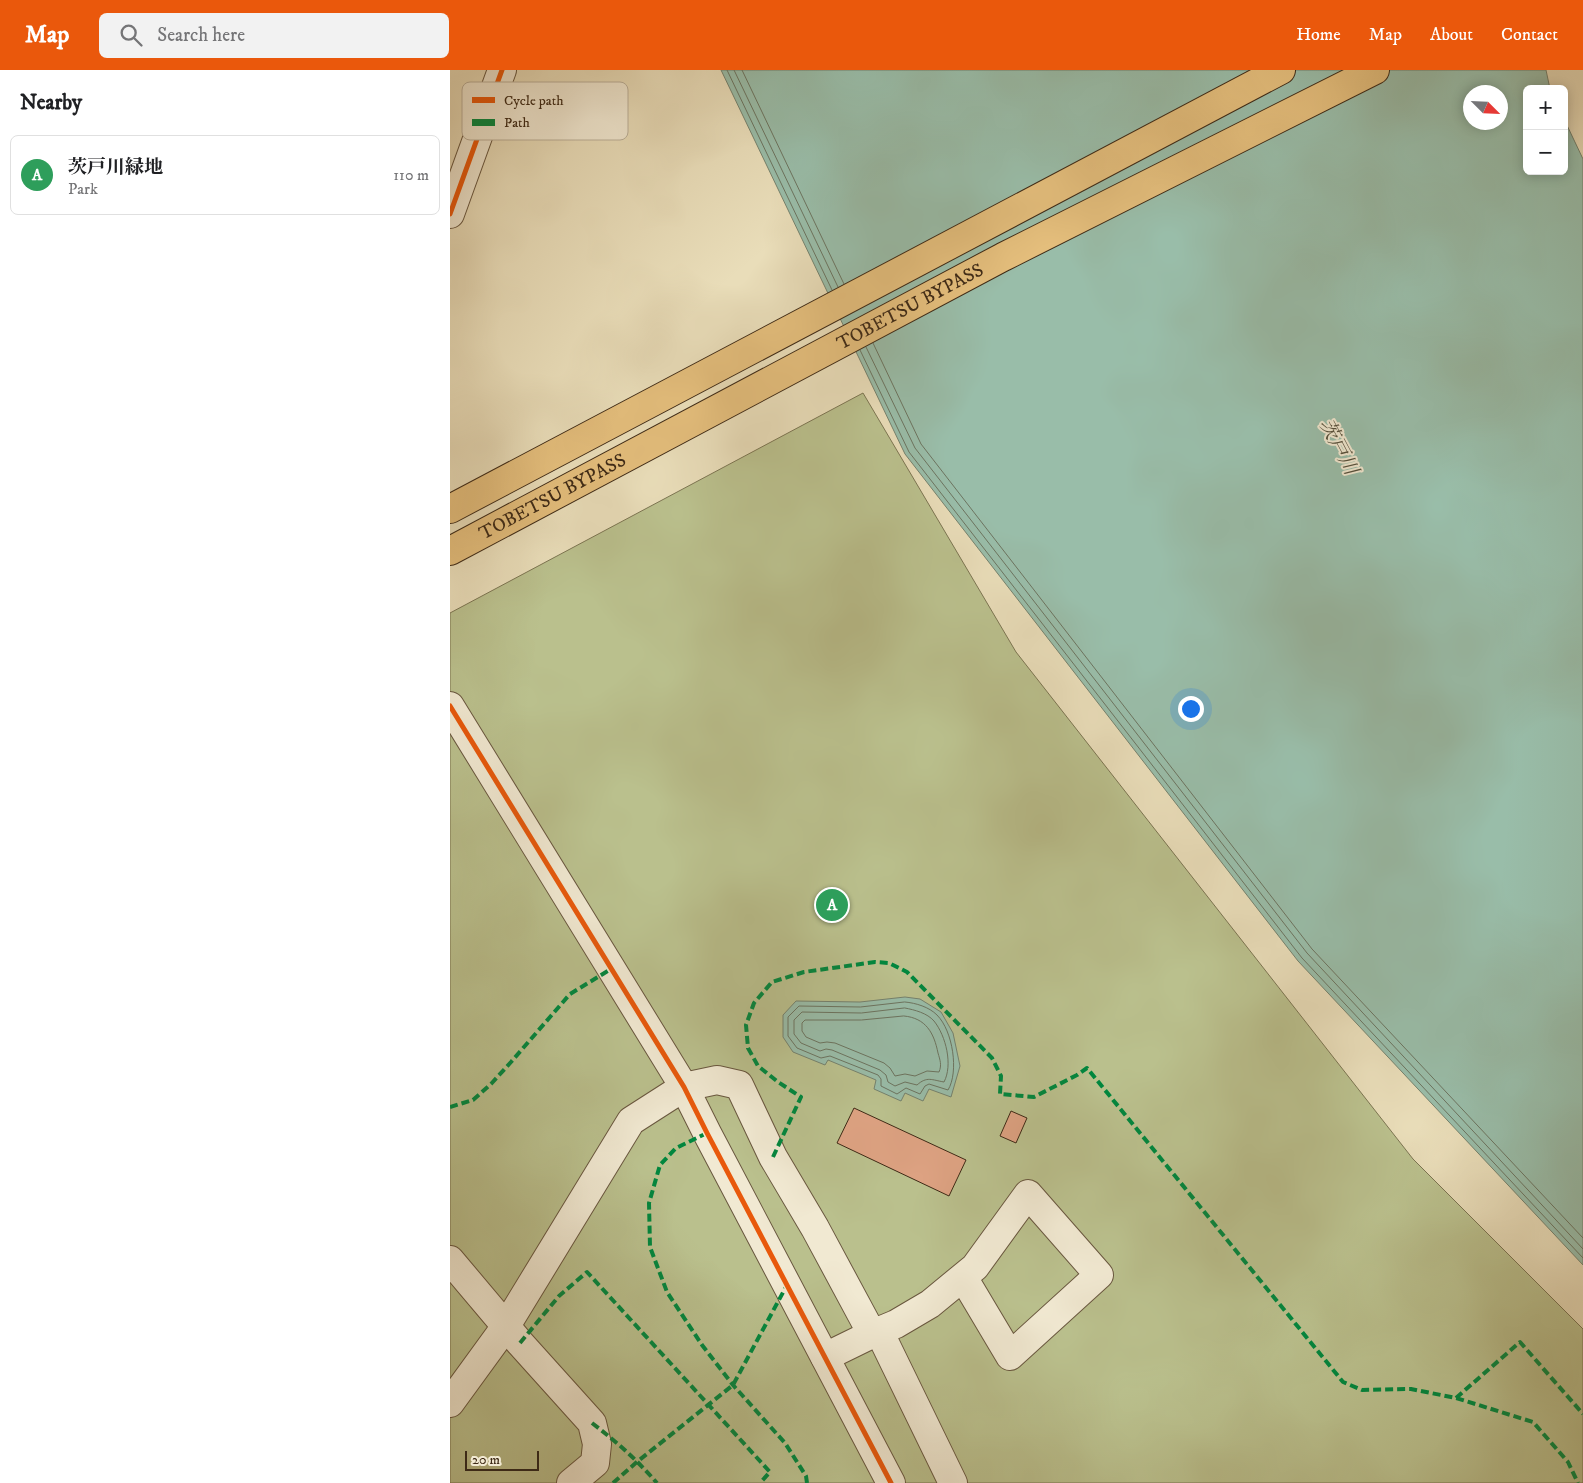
<!DOCTYPE html>
<meta charset="utf-8">
<style>
:root{--surface:#fff;--page:#f2f2f2;--text:#202124;--muted:#757577;--line:#e0e0e0;--accent:#ea580c}
body{margin:0;font-family:"IM FELL DW Pica","Noto Serif JP",serif;background:var(--page);color:var(--text)}
.controls{position:absolute;right:15px;top:15px;display:grid;overflow:hidden;border-radius:8px;box-shadow:0 2px 12px #0003}
.controls button{width:45px;height:45px;display:grid;place-items:center;padding:0;border:0;border-bottom:1px solid var(--line);background:var(--surface);color:var(--text);font:25px sans-serif}
.compass{position:absolute;left:1013px;top:15px;width:45px;height:45px;border-radius:50%;background:var(--surface);box-shadow:0 2px 12px #0003;rotate:114deg}
.scale{position:absolute;left:15px;bottom:12px;width:74px;box-sizing:border-box;padding-left:5px;border:2px solid #3e2a16;border-top:0;font-size:14px;line-height:18px;white-space:nowrap;color:#3e2a16;-webkit-text-stroke:4px #f1e9d2;paint-order:stroke}
.you{position:absolute;left:740px;top:638px;width:18px;height:18px;margin:-12px;border:4px solid #fff;border-radius:50%;background:#1a73e8;box-shadow:0 0 0 8px #1a73e833}
.badge{display:grid;place-items:center;width:32px;height:32px;border-radius:50%;background:var(--accent);color:#fff;font-size:16px;font-weight:700}
.pin{position:absolute;translate:-50% -50%;border:2px solid #fff;box-shadow:0 1px 5px #0006}
.list{margin:0;padding:0;list-style:none}
h2{display:flex;justify-content:space-between;align-items:center;height:65px;margin:0;padding:0 20px;font-size:21px}
h2 small{font-size:16px;font-weight:400;color:var(--muted)}
.list li{display:grid;grid-template-columns:32px 1fr auto;gap:15px;align-items:center;box-sizing:border-box;height:80px;margin:0 10px 10px;padding:0 10px;border:1px solid var(--line);border-radius:8px}
.list b{display:block;font-size:19px;white-space:nowrap}
.list p{margin:0;font-size:16px;white-space:nowrap;color:var(--muted)}
.list em{font-size:16px;font-style:normal;color:var(--muted)}
.icon{flex:none;width:28px;height:28px;fill:none;stroke:currentColor;stroke-width:2;stroke-linecap:round;stroke-linejoin:round}
.map{position:relative;flex:none;width:1133px;height:1413px;overflow:hidden}
header{display:flex;align-items:center;gap:30px;box-sizing:border-box;height:70px;padding:0 25px;background:var(--accent);color:#fff}
header strong{font-size:24px}
nav{display:flex;gap:28px;margin-inline-start:auto;font-size:18px}
.search{width:350px;height:45px;background:var(--page);display:flex;align-items:center;gap:12px;box-sizing:border-box;padding:0 18px;border-radius:8px;color:var(--muted);font-size:19px}
main{display:flex}
aside{flex:1;background:var(--surface)}
.map>svg:first-child{display:block}
.green{fill:#bac08d;stroke:#7c7552}
.water{fill:#99bda9;stroke:#75826e;fill-rule:evenodd}
.lines{fill:none;stroke-linecap:round;stroke-linejoin:round}
.shore{stroke:#6c7460;stroke-width:1}
.building{fill:#dda282;stroke:#3e2a16}
.minor-casing{stroke:#69573f;stroke-width:30}
.highway-casing{stroke:#3e2a16;stroke-width:30}
.minor{stroke:#f1e9d2;stroke-width:28}
.highway{stroke:#e4be7c;stroke-width:28}
.quiet{stroke:#00873e;stroke-width:4;stroke-dasharray:8 4;stroke-linecap:butt}
.cycleway-casing{stroke:#f1e9d2;stroke-width:8}
.cycleway{stroke:#e8590c;stroke-width:5}
.labels{text-anchor:middle;dominant-baseline:central;stroke-width:4;stroke-linejoin:round;paint-order:stroke}
.street-label{font-size:19px;fill:#3e2a16;stroke:#f1e9d2}
.water-label{font-size:20px;font-style:italic;fill:#554f3b;stroke:#f1e9d2}
.key{fill:#f1e9d2;stroke:#bbb09a;stroke-width:1}
.key-label{font-size:14px;fill:#3e2a16}
</style>
<header>
<strong>Map</strong>
<div class="search"><svg class="icon" aria-label="search" viewBox="0 0 24 24"><circle cx="10" cy="10" r="6"/><path d="M15 15l6 6"/></svg>Search here</div>
<nav><a>Home</a><a>Map</a><a>About</a><a>Contact</a></nav>
</header>
<main>
<aside>
<h2>Nearby<small></small></h2>
<ul class="list">
<li><span class="badge" style="background:#2e9e5b">A</span><div><b>茨戸川緑地</b><p>Park</p></div><em>110 m</em></li>
</ul>
</aside>
<div class="map">
<svg width="1133" height="1413" viewBox="0 0 1133 1413">
<rect width="100%" height="100%" fill="#e9ddb9"/>
<filter id="stains"><feTurbulence type="fractalNoise" baseFrequency=".004" numOctaves="4"/><feColorMatrix values="0 0 0 0 .2 0 0 0 0 .09 0 0 0 0 .02 0 0 0 .5 -.17"/></filter>
<radialGradient id="worn" r=".72"><stop offset=".6" stop-color="#630" stop-opacity="0"/><stop offset="1" stop-color="#630" stop-opacity=".3"/></radialGradient>
<polygon class="green" points="413,323 566,582 963,1089 1133,1259 1133,1413 0,1413 0,543"/>
<g class="water">
<path d="M271,0H1096L1100,19H1077V101H1114V49L1133,89V1195L848,891L455,384ZM1021,22H1050V52H1021Z"/>
<polygon points="455,927 470,929 491,942 503,963 510,996 501,1027 479,1019 473,1031 455,1023 451,1031 424,1019 426,1010 378,990 375,995 343,982 333,967 333,945 346,931 410,932"/>
</g>
<g class="lines">
<g class="shore">
<polyline points="277,0 382,220"/>
<polyline points="284,0 388,217"/>
<polyline points="292,0 394,214"/>
<polyline points="423,273 471,374 862,879 1133,1168"/>
<polyline points="416,277 465,378 857,883 1133,1179"/>
<polyline points="410,280 459,382 852,888 1133,1188"/>
<path d="M455,932C466,933 479,937 487,945C503,961 509,1002 498,1020L479,1014L475,1016L470,1024L456,1018L447,1024L431,1016V1009L428,1005L380,986L371,988L347,978L338,966V947L349,936L410,937Z"/>
<path d="M455,938C465,940 477,943 484,951C496,966 503,995 494,1012C482,1010 477,1006 467,1015L455,1012L445,1016L438,1012L436,1005L430,1000L382,980L376,979L370,981L351,973L344,964V950L352,942L411,943Z"/>
<path d="M454,946C476,948 484,963 488,983C490,990 492,995 489,1002L477,1001L465,1006L455,1004L445,1006L440,998L434,993L385,973L377,972L370,973L356,967L352,961V953L355,950H411Z"/>
</g>
</g>
<g class="building">
<polygon points="404,1038 516,1090 499,1126 387,1073"/>
<polygon points="561,1041 577,1048 566,1073 550,1066"/>
</g>
<g class="lines">
<g class="minor-casing">
<g id="minor">
<polyline points="0,144 52,0"/>
<polyline points="0,636 234,1017 257,1063 441,1413"/>
<polyline points="0,1190 70,1273 142,1353 147,1374 145,1393 121,1413"/>
<polyline points="429,1261 503,1413"/>
<polyline points="375,1287 422,1264"/>
<polyline points="0,1333 56,1256 181,1051 234,1017 267,1010 289,1015 323,1087 365,1158 422,1264 446,1254 480,1234 525,1197 578,1124 649,1205 560,1286 513,1207"/>
</g>
</g>
<g class="highway-casing">
<g id="highway">
<polyline points="0,439 831,0"/>
<path id="s1" d="M0,481L553,187L925,0"/>
</g>
</g>
<use href="#minor" class="minor"/>
<use href="#highway" class="highway"/>
<g class="quiet">
<polyline points="0,1037 23,1030 41,1014 61,992 120,924 161,899"/>
<polyline points="257,1063 226,1078 210,1095 199,1133 200,1177 217,1222 252,1275 283,1315 335,1373 356,1406 357,1413"/>
<polyline points="323,1087 351,1027 328,1012 308,996 298,978 296,955 304,933 322,912 354,902 425,892 439,893 457,902 542,988 551,1006 550,1024 584,1027 627,1005 637,998 893,1312 912,1320 961,1319 1006,1328 1083,1352 1118,1392 1128,1413"/>
<polyline points="70,1273 109,1226 137,1202 320,1402 310,1413"/>
<polyline points="1006,1328 1070,1272 1133,1344"/>
<path d="M142,1353C168,1373 185,1388 207,1413"/>
<polyline points="163,1413 188,1391 283,1315 337,1215"/>
</g>
<g class="cycleway-casing">
<g id="cycleway">
<polyline points="0,144 52,0"/>
<polyline points="0,636 234,1017 257,1063 441,1413"/>
</g>
</g>
<use href="#cycleway" class="cycleway"/>
</g>
<g class="labels">
<g class="street-label">
<text stroke="none"><textPath href="#s1" startOffset="521">TOBETSU BYPASS</textPath></text>
<text stroke="none"><textPath href="#s1" startOffset="116">TOBETSU BYPASS</textPath></text>
</g>
<g class="water-label">
<text transform="translate(888 377) rotate(62)">茨戸川</text>
</g>
</g>
<rect x="12" y="12" width="166" height="58" rx="8" class="key"/>
<rect x="22" y="27" width="23" height="6" fill="#e8590c"/>
<rect x="22" y="49" width="23" height="7" fill="#00873e"/>
<g class="key-label">
<text x="54" y="35">Cycle path</text>
<text x="54" y="57">Path</text>
</g>
<rect width="100%" height="100%" filter="url(#stains)"/>
<rect width="100%" height="100%" fill="url(#worn)"/>
</svg>
<div class="controls">
<button>+</button>
<button>−</button>
</div>
<svg class="compass" viewBox="-18 -18 36 36"><path d="M0-13l5 13h-10z" fill="#e53935"/><path d="M0 13l5-13h-10z" fill="#757577"/></svg>
<div class="scale">20 m</div>
<div class="you"></div>
<div class="pin badge" style="left:382px;top:835px;background:#2e9e5b">A</div>
</div>
</main>
